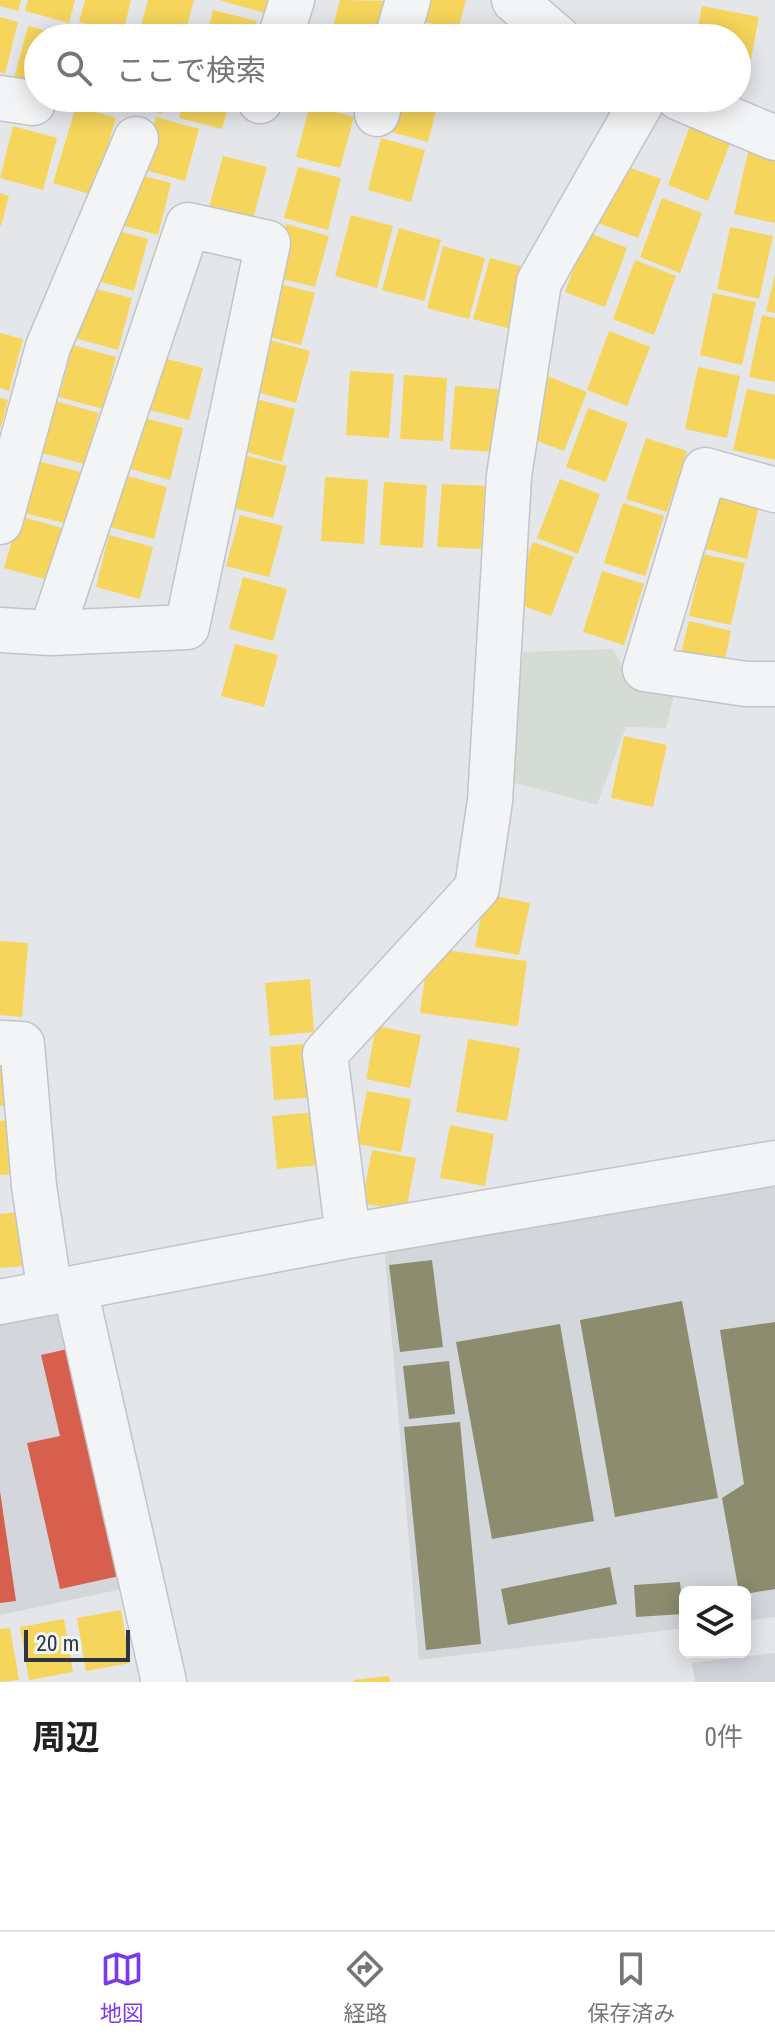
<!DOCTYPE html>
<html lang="ja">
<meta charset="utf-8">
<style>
body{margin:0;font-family:"Roboto Condensed","Noto Sans JP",sans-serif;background:#f2f2f2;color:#222}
.controls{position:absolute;right:24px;bottom:24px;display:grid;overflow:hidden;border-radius:12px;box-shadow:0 4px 20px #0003}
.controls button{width:72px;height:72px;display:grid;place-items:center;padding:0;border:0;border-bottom:2px solid #e0e0e0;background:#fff;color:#222;font:40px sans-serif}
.scale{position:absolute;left:24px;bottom:20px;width:106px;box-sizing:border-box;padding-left:8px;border:4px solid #2c3540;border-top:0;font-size:22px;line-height:28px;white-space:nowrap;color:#2c3540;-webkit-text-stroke:6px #f2f5f7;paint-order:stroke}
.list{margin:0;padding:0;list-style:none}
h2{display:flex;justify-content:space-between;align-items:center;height:104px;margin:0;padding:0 32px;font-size:34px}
h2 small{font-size:26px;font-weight:400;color:#767676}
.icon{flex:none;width:44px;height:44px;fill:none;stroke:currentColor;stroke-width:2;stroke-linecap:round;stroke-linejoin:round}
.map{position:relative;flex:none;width:775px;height:1682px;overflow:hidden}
.search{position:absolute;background:#fff;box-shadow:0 4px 20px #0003;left:24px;right:24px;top:24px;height:88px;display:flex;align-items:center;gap:20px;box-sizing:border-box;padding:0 28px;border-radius:44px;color:#767676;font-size:30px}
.sheet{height:248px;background:#fff}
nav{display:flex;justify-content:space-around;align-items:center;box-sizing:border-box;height:112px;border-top:2px solid #e0e0e0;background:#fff;font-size:22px;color:#767676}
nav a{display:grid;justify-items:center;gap:4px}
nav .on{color:#7c3aed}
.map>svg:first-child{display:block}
.built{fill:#d3d6db}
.green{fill:#d5dcd5}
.homes{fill:#f6d55c}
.shops{fill:#d6604d}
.industry{fill:#8c8c6e}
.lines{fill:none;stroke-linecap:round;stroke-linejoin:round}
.minor-casing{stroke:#c2c4c7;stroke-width:47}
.minor{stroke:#f3f4f5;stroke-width:44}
</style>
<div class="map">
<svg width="775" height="1682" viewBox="0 0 775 1682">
<rect width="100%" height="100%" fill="#e4e6e9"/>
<path class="built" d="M 775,1180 L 775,1617 L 745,1621 L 745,1592 L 685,1592 L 685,1628 L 419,1660 L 384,1246 Z
M 79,1308 L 131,1587 L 0,1615 L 0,1321 Z
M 775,1653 L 775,1682 L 695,1682 L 692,1663 Z"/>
<path class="green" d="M 613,649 L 633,686 L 676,687 L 666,728 L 626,727 L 597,805 L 508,781 L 523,652 Z"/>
<path class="homes" d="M 0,0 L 21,0 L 18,11 L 0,6 Z
M 28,0 L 75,0 L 69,23 L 25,11 Z
M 85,0 L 131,0 L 123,33 L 79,22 Z
M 148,0 L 194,0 L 184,38 L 138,37 Z
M 219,0 L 268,0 L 265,13 Z
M 340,0 L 387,1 L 377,38 L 330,38 Z
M 419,0 L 466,0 L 458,30 L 414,19 Z
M 702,6 L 759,17 L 747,78 L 737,76 L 737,38 L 696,38 Z
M 213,10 L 257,21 L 252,38 L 206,38 Z
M 0,17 L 18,22 L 5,74 L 0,72 Z
M 413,22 L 456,33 L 455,38 L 409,38 Z
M 28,26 L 68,37 L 38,38 L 38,85 L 14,78 Z
M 120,98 L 167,98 L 162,114 L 119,103 Z
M 184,98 L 231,98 L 222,129 L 179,118 Z
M 319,98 L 360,98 L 357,109 Z
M 393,98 L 439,98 L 428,142 L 384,130 Z
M 310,105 L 354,117 L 340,168 L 296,157 Z
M 76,106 L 116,118 L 93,195 L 53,183 Z
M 156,117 L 199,129 L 185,181 L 142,169 Z
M 13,126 L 57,138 L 43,190 L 0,178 Z
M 690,126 L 731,141 L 708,201 L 668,185 Z
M 381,138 L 425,150 L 411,202 L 368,190 Z
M 748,152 L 775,158 L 775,223 L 734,214 Z
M 223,156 L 267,167 L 253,219 L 209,207 Z
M 620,164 L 661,179 L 638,238 L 598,223 Z
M 298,167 L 341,178 L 328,230 L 284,218 Z
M 128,172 L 171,183 L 158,235 L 114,223 Z
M 0,193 L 9,196 L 1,226 L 0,225 Z
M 662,198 L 702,213 L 680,273 L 640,257 Z
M 351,215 L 393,226 L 377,288 L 335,276 Z
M 286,224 L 329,236 L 315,287 L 271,276 Z
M 104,227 L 148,239 L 134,291 L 91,279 Z
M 730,227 L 773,236 L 759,299 L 717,289 Z
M 399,228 L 441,240 L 424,301 L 382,290 Z
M 587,232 L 627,248 L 605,307 L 565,292 Z
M 443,246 L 485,258 L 469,319 L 427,308 Z
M 490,258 L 532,269 L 515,330 L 473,319 Z
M 635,260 L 676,276 L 654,335 L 613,319 Z
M 775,274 L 775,313 L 766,311 Z
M 272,282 L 315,293 L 301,345 L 258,334 Z
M 88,287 L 132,298 L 118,350 L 75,338 Z
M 713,293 L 756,302 L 742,365 L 700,355 Z
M 762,315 L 775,318 L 775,382 L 749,377 Z
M 609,331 L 650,347 L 627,406 L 587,390 Z
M 0,333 L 23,339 L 9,391 L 0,388 Z
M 266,339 L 310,351 L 296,403 L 253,391 Z
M 73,345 L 116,357 L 103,409 L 59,397 Z
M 159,357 L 203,368 L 189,420 L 146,409 Z
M 698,367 L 740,376 L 727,438 L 685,429 Z
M 350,371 L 394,374 L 389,438 L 346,435 Z
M 404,375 L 447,378 L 443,441 L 400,439 Z
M 547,376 L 587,392 L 564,451 L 524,436 Z
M 455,386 L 498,389 L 494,452 L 450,449 Z
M 747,389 L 775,395 L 775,460 L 733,450 Z
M 0,398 L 8,400 L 1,427 L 0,427 Z
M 252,398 L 295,409 L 282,462 L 239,450 Z
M 55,401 L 99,413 L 85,464 L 42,453 Z
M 588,408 L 628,423 L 606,482 L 566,467 Z
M 140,417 L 183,428 L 170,480 L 126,468 Z
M 646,438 L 687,451 L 667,512 L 626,499 Z
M 244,455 L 287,466 L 273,518 L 230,507 Z
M 37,461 L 81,472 L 68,524 L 24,513 Z
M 124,475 L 167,487 L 154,539 L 110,527 Z
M 325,477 L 368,480 L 364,544 L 321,541 Z
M 560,479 L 600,494 L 578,554 L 537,538 Z
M 384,482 L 427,485 L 423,548 L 380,545 Z
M 442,484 L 485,486 L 481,549 L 437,547 Z
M 719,487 L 761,497 L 747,559 L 705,549 Z
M 623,503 L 664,516 L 645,576 L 604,563 Z
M 240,515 L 283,526 L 269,577 L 226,566 Z
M 19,516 L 62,528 L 48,580 L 4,568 Z
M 109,535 L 153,547 L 140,599 L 96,587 Z
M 533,542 L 574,557 L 551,616 L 510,601 Z
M 703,554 L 745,563 L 731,625 L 689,616 Z
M 602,571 L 644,584 L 624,645 L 583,632 Z
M 243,577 L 287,589 L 273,641 L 229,629 Z
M 689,621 L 731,631 L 722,672 L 679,661 Z
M 235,644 L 278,655 L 264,707 L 221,696 Z
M 624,736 L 667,745 L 653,807 L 611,798 Z
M 485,894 L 530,903 L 519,955 L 475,947 Z
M 0,941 L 28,943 L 22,1017 L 0,1015 Z
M 429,948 L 527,961 L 518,1026 L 420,1013 Z
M 310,979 L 314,1032 L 270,1036 L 265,983 Z
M 376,1026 L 421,1035 L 410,1088 L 366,1079 Z
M 468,1039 L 520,1048 L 507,1121 L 456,1112 Z
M 315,1043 L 319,1097 L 274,1100 L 270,1047 Z
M 0,1049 L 7,1106 L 0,1106 Z
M 367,1091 L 411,1099 L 401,1152 L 357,1144 Z
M 317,1112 L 322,1165 L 277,1169 L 272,1116 Z
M 8,1120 L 13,1174 L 0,1175 L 0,1121 Z
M 450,1125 L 494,1134 L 485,1186 L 440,1178 Z
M 372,1150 L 416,1158 L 406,1211 L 362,1203 Z
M 20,1212 L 24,1266 L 0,1268 L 0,1214 Z
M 121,1610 L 130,1663 L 86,1671 L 77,1618 Z
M 64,1619 L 73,1672 L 29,1680 L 20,1627 Z
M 10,1628 L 19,1680 L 0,1682 L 0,1629 Z
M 389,1676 L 390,1682 L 354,1682 L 354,1680 Z"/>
<path class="shops" d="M 72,1348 L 124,1575 L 60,1589 L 27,1443 L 60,1436 L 41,1355 Z
M 0,1491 L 16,1601 L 0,1603 Z"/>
<path class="industry" d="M 432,1260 L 443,1347 L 400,1352 L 389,1265 Z
M 682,1301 L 718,1498 L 615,1517 L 580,1320 Z
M 775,1322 L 775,1589 L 745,1594 L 739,1592 L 722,1498 L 744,1484 L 720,1330 Z
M 560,1324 L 594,1521 L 492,1539 L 456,1342 Z
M 449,1361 L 455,1414 L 409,1419 L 403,1366 Z
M 460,1422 L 481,1644 L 426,1650 L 404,1427 Z
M 610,1567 L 617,1604 L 508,1625 L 501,1589 Z
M 680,1582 L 683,1614 L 636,1617 L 634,1585 Z"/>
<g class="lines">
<defs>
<path id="minor" d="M 514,0 L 558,38
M 280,38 L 292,0
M 397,38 L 408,0
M 0,98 L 33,103
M 679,98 L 775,138
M 260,101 L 261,98
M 377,114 L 381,98
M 775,490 L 705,470 L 645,669 L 746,684 L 775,684
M 0,522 L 48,347 L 136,139
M 0,630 L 51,633 L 187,627 L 268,243 L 188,225 L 51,633
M 0,1043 L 22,1044 L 34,1186 L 50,1293
M 348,1236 L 325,1054 L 477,888 L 490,801 L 509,476 L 539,282 L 644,98
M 75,1289 L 164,1682
M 0,1302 L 348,1236 L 775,1163"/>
</defs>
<use href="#minor" class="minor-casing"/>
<use href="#minor" class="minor"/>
</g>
</svg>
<div class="controls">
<button><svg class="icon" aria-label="layers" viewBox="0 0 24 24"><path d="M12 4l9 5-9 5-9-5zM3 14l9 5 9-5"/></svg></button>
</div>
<div class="scale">20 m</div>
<div class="search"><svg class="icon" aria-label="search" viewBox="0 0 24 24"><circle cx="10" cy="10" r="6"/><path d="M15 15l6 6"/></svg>ここで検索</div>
</div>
<section class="sheet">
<h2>周辺<small>0件</small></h2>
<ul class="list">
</ul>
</section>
<nav>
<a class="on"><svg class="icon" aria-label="map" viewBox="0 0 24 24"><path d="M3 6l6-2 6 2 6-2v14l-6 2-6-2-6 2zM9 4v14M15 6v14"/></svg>地図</a>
<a><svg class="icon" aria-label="directions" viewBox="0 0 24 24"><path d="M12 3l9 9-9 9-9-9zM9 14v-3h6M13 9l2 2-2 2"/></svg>経路</a>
<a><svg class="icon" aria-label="saved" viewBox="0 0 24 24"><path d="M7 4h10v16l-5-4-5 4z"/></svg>保存済み</a>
</nav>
